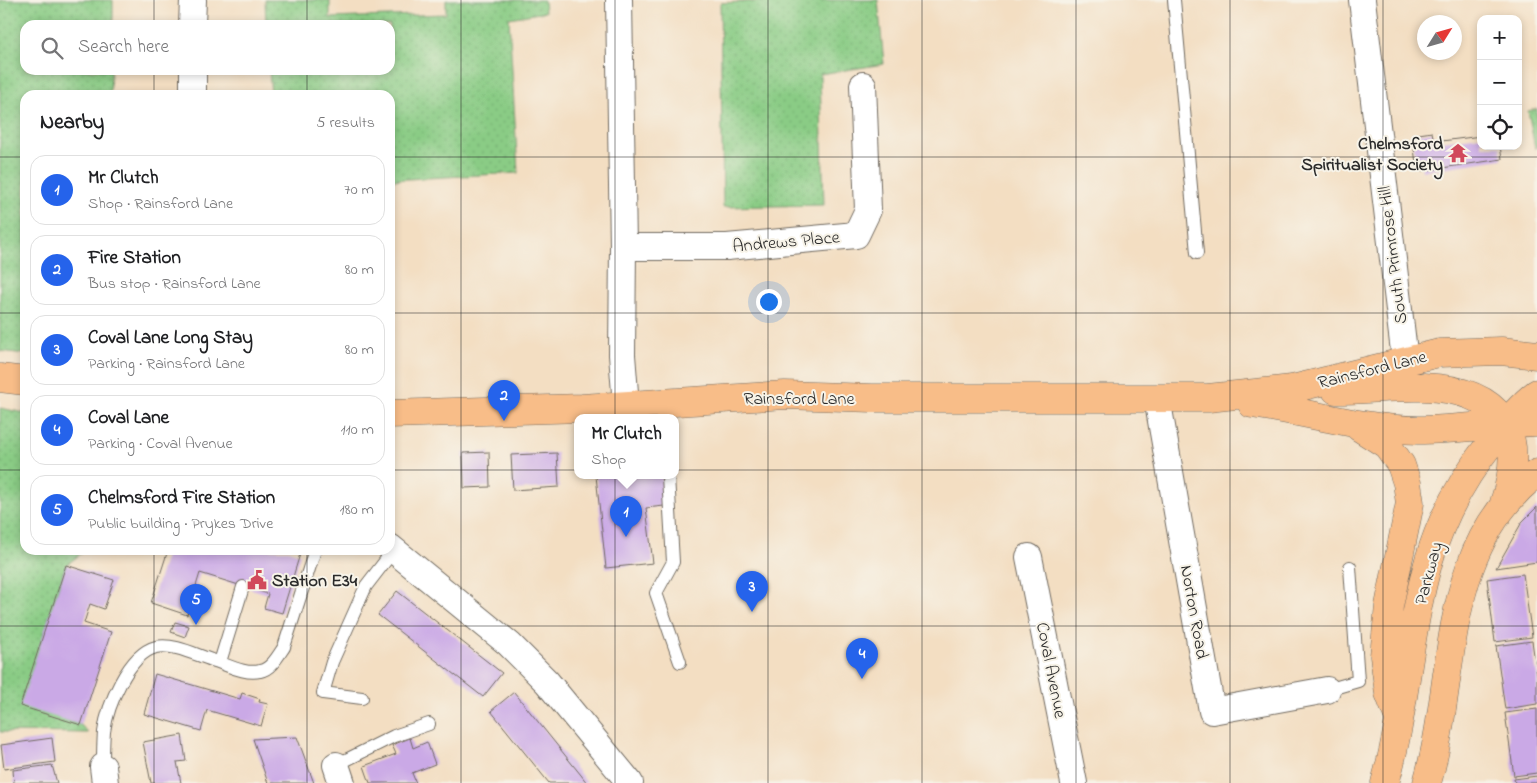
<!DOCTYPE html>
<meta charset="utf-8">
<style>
body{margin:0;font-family:"Indie Flower",sans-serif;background:#f2f2f2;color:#202124}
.controls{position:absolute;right:15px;top:15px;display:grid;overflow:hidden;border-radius:10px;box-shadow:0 2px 8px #0003}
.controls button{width:45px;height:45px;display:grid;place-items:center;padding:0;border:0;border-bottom:1px solid #e0e0e0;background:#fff;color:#202124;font:25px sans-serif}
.compass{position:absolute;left:1417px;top:15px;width:45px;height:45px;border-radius:50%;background:#fff;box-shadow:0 2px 8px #0003;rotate:53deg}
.you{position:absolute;left:768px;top:301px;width:18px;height:18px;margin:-12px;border:4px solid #fff;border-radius:50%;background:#1a73e8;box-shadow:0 0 0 8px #1a73e833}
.badge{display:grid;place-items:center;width:32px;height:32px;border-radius:50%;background:#2563eb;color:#fff;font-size:16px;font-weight:700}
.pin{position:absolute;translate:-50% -41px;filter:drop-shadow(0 1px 2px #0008)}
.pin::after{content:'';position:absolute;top:26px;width:18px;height:15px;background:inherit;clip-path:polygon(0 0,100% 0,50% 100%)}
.popup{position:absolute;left:574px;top:414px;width:105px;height:65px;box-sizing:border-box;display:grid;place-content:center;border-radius:10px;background:#fff;filter:drop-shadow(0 1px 4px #0005);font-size:16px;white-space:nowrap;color:#757577}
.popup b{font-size:19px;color:#202124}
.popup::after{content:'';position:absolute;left:50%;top:100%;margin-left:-10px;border:10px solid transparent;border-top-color:#fff}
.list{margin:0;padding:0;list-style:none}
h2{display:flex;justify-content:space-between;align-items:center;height:65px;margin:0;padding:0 20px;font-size:21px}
h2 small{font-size:16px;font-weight:400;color:#757577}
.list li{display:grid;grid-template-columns:32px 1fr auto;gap:15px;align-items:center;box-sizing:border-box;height:70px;margin:0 10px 10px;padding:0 10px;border:1px solid #e0e0e0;border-radius:15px}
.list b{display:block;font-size:19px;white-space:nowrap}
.list p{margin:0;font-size:16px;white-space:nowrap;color:#757577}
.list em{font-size:16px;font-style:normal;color:#757577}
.icon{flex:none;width:28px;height:28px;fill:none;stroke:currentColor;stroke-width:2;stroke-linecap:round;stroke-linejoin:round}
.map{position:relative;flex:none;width:1537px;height:783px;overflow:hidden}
.search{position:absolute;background:#fff;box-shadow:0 2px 8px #0003;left:20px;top:20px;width:375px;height:55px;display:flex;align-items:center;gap:12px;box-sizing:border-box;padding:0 18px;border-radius:15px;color:#757577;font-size:19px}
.panel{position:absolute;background:#fff;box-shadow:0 2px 8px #0003;left:20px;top:90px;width:375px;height:465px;border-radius:15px}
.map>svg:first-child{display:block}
.grass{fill:url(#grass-dots);stroke:#5a7c58}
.building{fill:#caa9e6}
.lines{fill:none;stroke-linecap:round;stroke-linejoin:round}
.lane-casing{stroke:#716a60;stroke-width:14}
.street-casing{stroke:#716a60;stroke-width:28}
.primary-casing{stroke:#716a60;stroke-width:29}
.lane{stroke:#fff;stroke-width:12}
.street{stroke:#fff;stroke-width:26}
.primary{stroke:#f8bd88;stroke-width:28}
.grid{fill:none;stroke:#2b2b2b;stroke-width:1;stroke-opacity:0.55}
.labels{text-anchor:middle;stroke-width:4;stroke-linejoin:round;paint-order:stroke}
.poi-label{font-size:18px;font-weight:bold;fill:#2b2b2b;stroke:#f7f3e8;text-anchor:end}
.street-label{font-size:18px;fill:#2b2b2b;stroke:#f7f3e8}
</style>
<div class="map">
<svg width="1537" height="783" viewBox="0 0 1537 783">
<defs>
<pattern id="grass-dots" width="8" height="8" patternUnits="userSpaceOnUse" patternTransform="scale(1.25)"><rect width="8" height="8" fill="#8acc85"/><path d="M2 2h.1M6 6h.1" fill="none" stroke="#77af73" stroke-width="1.8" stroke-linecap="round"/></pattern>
</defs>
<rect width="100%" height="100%" fill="#f7f3e8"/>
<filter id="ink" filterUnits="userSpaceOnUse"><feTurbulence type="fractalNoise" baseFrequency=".02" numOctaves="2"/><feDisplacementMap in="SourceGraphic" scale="10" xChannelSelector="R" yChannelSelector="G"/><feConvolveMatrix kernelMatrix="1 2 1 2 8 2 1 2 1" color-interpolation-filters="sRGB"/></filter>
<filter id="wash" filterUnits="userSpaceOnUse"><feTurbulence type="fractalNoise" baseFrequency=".0096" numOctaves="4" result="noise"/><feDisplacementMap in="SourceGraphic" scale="20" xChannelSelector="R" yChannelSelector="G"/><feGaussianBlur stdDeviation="1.12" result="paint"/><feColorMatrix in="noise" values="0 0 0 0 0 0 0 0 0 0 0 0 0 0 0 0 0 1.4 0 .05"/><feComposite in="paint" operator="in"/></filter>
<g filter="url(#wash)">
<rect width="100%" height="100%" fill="#f3dec2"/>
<path class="grass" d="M 0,0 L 113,0 L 113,25 L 25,25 L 25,70 L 111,70 L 110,95 L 25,95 L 25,354 L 0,351 Z
M 265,0 L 330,0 L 330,18 L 446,14 L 446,0 L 544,0 L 545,12 L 509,18 L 518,173 L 390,180 L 390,95 L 271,95 L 269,70 L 390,70 L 390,25 L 266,25 Z
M 786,0 L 878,0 L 884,64 L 820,74 L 824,205 L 723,207 L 720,3 Z
M 1537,109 L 1537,148 L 1535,148 L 1528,111 Z
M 0,408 L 25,413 L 25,550 L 86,550 L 66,565 L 21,705 L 81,725 L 88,733 L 0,732 Z"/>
<g id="blocks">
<path class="building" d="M 1432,132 L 1434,142 L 1481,136 L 1481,146 L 1500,146 L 1502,159 L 1422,171 L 1421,162 L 1416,163 L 1412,135 Z
M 489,452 L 490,487 L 464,488 L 463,453 Z
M 557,453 L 559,487 L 513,490 L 511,455 Z
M 596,476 L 662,476 L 664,506 L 646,508 L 653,563 L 606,568 Z
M 1537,507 L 1537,562 L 1496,568 L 1522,522 Z
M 168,550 L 288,550 L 300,554 L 282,613 L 264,608 L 268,594 L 200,573 L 187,615 L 151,603 Z
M 66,565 L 114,580 L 104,609 L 90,604 L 84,623 L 111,632 L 81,725 L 20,706 Z
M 1523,574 L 1532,637 L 1495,642 L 1487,579 Z
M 397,591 L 502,673 L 483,697 L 378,615 Z
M 175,622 L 189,626 L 185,637 L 171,632 Z
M 1532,641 L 1537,676 L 1537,704 L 1505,709 L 1496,646 Z
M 155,674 L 240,699 L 242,693 L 260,699 L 259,702 L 268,704 L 261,726 L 207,710 L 201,731 L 144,714 Z
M 514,692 L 581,775 L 587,783 L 549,783 L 491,711 Z
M 1537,709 L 1537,773 L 1514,776 L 1505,713 Z
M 182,735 L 186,761 L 177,762 L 181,783 L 151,783 L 143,742 Z
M 297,737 L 314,783 L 268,783 L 253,739 Z
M 52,738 L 55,762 L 4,769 L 1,745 Z
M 410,738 L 413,748 L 427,742 L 435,764 L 412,773 L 416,783 L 370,783 L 364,766 L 396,754 L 392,745 Z
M 52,765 L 57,783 L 14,783 L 13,770 Z
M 1537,776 L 1537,783 L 1515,783 L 1514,779 Z"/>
</g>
</g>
<g filter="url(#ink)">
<use href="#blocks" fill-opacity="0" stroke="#716a60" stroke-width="1"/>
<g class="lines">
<defs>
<path id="lane" d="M 1174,0 L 1197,253
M 668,476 L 673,562 L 656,593 L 680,662
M 220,662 L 243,587
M 1327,690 L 1358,681 L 1350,567
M 362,698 L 323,693 L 332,662 L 366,586 L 393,551
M 336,765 L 394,736 L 429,724
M 103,767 C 103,756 103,744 104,732 C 107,707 128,654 156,647 C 173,643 196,655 212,660 C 226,664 245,675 260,671 C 271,669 278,656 284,647 L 315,550"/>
<path id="street" d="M 619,0 L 623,247 L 622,355 L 626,405
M 1362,0 L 1405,360
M 192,25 L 193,0
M 193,70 L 193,95
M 623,247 L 727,247 L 856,235 L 868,210 L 863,85
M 1157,398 L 1212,711 L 1327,690
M 390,547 L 509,644 L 547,682 L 630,783
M 1029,557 L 1074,783
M 336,765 L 342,783
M 103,767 L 105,783"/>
<path id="primary" d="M 0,378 L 25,381
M 1336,390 C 1365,390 1394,386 1424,387 C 1501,390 1528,431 1504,503
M 1252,404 C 1308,412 1362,429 1418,430 C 1458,430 1497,423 1537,422
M 390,414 L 582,408 L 785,395 L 872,398 L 1208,398 L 1292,389 L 1439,353 L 1501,351 L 1537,355
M 1359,427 L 1387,445 L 1401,465 L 1407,483 L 1410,503 L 1389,606 L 1384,656 L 1389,693 L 1398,716
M 1385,783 C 1406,710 1408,633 1429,560 C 1442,516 1464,476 1493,440 C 1506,423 1520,406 1537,393
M 1427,783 C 1458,675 1438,550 1537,473"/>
</defs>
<use href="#lane" class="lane-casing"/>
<use href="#street" class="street-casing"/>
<use href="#primary" class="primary-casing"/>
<use href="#lane" class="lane"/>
<use href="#street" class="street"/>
<use href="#primary" class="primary"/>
</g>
</g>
<path class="grid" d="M 154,0 L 154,25M 307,0 L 307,25M 461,0 L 461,783M 615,0 L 615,783M 768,0 L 768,783M 922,0 L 922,783M 1076,0 L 1076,783M 1230,0 L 1230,783M 1383,0 L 1383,783M 154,70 L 154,95M 307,70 L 307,95M 0,157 L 25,157M 390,157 L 1537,157M 0,313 L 25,313M 390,313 L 1537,313M 0,470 L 25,470M 390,470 L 1537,470M 154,550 L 154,783M 307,550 L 307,783M 0,626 L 1537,626"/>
<defs>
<symbol id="temple-bare" viewBox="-9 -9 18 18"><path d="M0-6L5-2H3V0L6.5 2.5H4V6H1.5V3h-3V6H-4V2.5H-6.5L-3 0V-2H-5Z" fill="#d1495b" stroke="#f7f3e8" stroke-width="2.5" paint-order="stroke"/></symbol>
<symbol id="civic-bare" viewBox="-9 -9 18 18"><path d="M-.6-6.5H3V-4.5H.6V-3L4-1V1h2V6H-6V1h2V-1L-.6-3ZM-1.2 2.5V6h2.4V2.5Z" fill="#d1495b" stroke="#f7f3e8" stroke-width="2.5" paint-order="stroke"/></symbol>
</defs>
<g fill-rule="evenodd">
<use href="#temple-bare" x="1444" y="139" width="28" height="28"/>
<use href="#civic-bare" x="243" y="566" width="28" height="28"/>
</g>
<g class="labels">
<g class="poi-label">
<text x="1443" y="149">Chelmsford<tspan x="1443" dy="21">Spiritualist Society</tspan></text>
<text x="272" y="586" text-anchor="start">Station E34</text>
</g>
<g class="street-label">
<text transform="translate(786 241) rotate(-5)" y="6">Andrews Place</text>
<text transform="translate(1392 255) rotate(-97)" y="6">South Primrose Hill</text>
<text transform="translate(1372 369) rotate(-14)" y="6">Rainsford Lane</text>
<text x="799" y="404">Rainsford Lane</text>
<text transform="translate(1428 573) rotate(-75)" y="6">Parkway</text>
<text transform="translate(1195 612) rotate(80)" y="6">Norton Road</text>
<text transform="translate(1052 670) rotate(79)" y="6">Coval Avenue</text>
</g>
</g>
</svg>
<div class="controls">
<button>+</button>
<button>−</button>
<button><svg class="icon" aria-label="locate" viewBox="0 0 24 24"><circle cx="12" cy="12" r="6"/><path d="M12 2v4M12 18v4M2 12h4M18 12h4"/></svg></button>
</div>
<svg class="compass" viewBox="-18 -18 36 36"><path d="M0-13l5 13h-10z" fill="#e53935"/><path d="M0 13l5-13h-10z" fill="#757577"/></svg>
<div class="you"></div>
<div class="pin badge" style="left:626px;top:537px">1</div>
<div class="popup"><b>Mr Clutch</b>Shop</div>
<div class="pin badge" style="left:504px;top:421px">2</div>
<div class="pin badge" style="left:752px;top:612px">3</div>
<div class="pin badge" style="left:862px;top:679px">4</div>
<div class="pin badge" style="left:196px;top:625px">5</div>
<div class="search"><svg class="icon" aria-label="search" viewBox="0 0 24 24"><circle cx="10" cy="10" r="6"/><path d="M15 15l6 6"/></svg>Search here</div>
<section class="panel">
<h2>Nearby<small>5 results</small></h2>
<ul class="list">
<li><span class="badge">1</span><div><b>Mr Clutch</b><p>Shop · Rainsford Lane</p></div><em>70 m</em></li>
<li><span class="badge">2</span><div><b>Fire Station</b><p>Bus stop · Rainsford Lane</p></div><em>80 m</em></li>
<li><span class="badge">3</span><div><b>Coval Lane Long Stay</b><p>Parking · Rainsford Lane</p></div><em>80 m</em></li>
<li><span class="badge">4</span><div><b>Coval Lane</b><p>Parking · Coval Avenue</p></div><em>110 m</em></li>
<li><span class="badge">5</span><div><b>Chelmsford Fire Station</b><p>Public building · Prykes Drive</p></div><em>180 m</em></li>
</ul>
</section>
</div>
